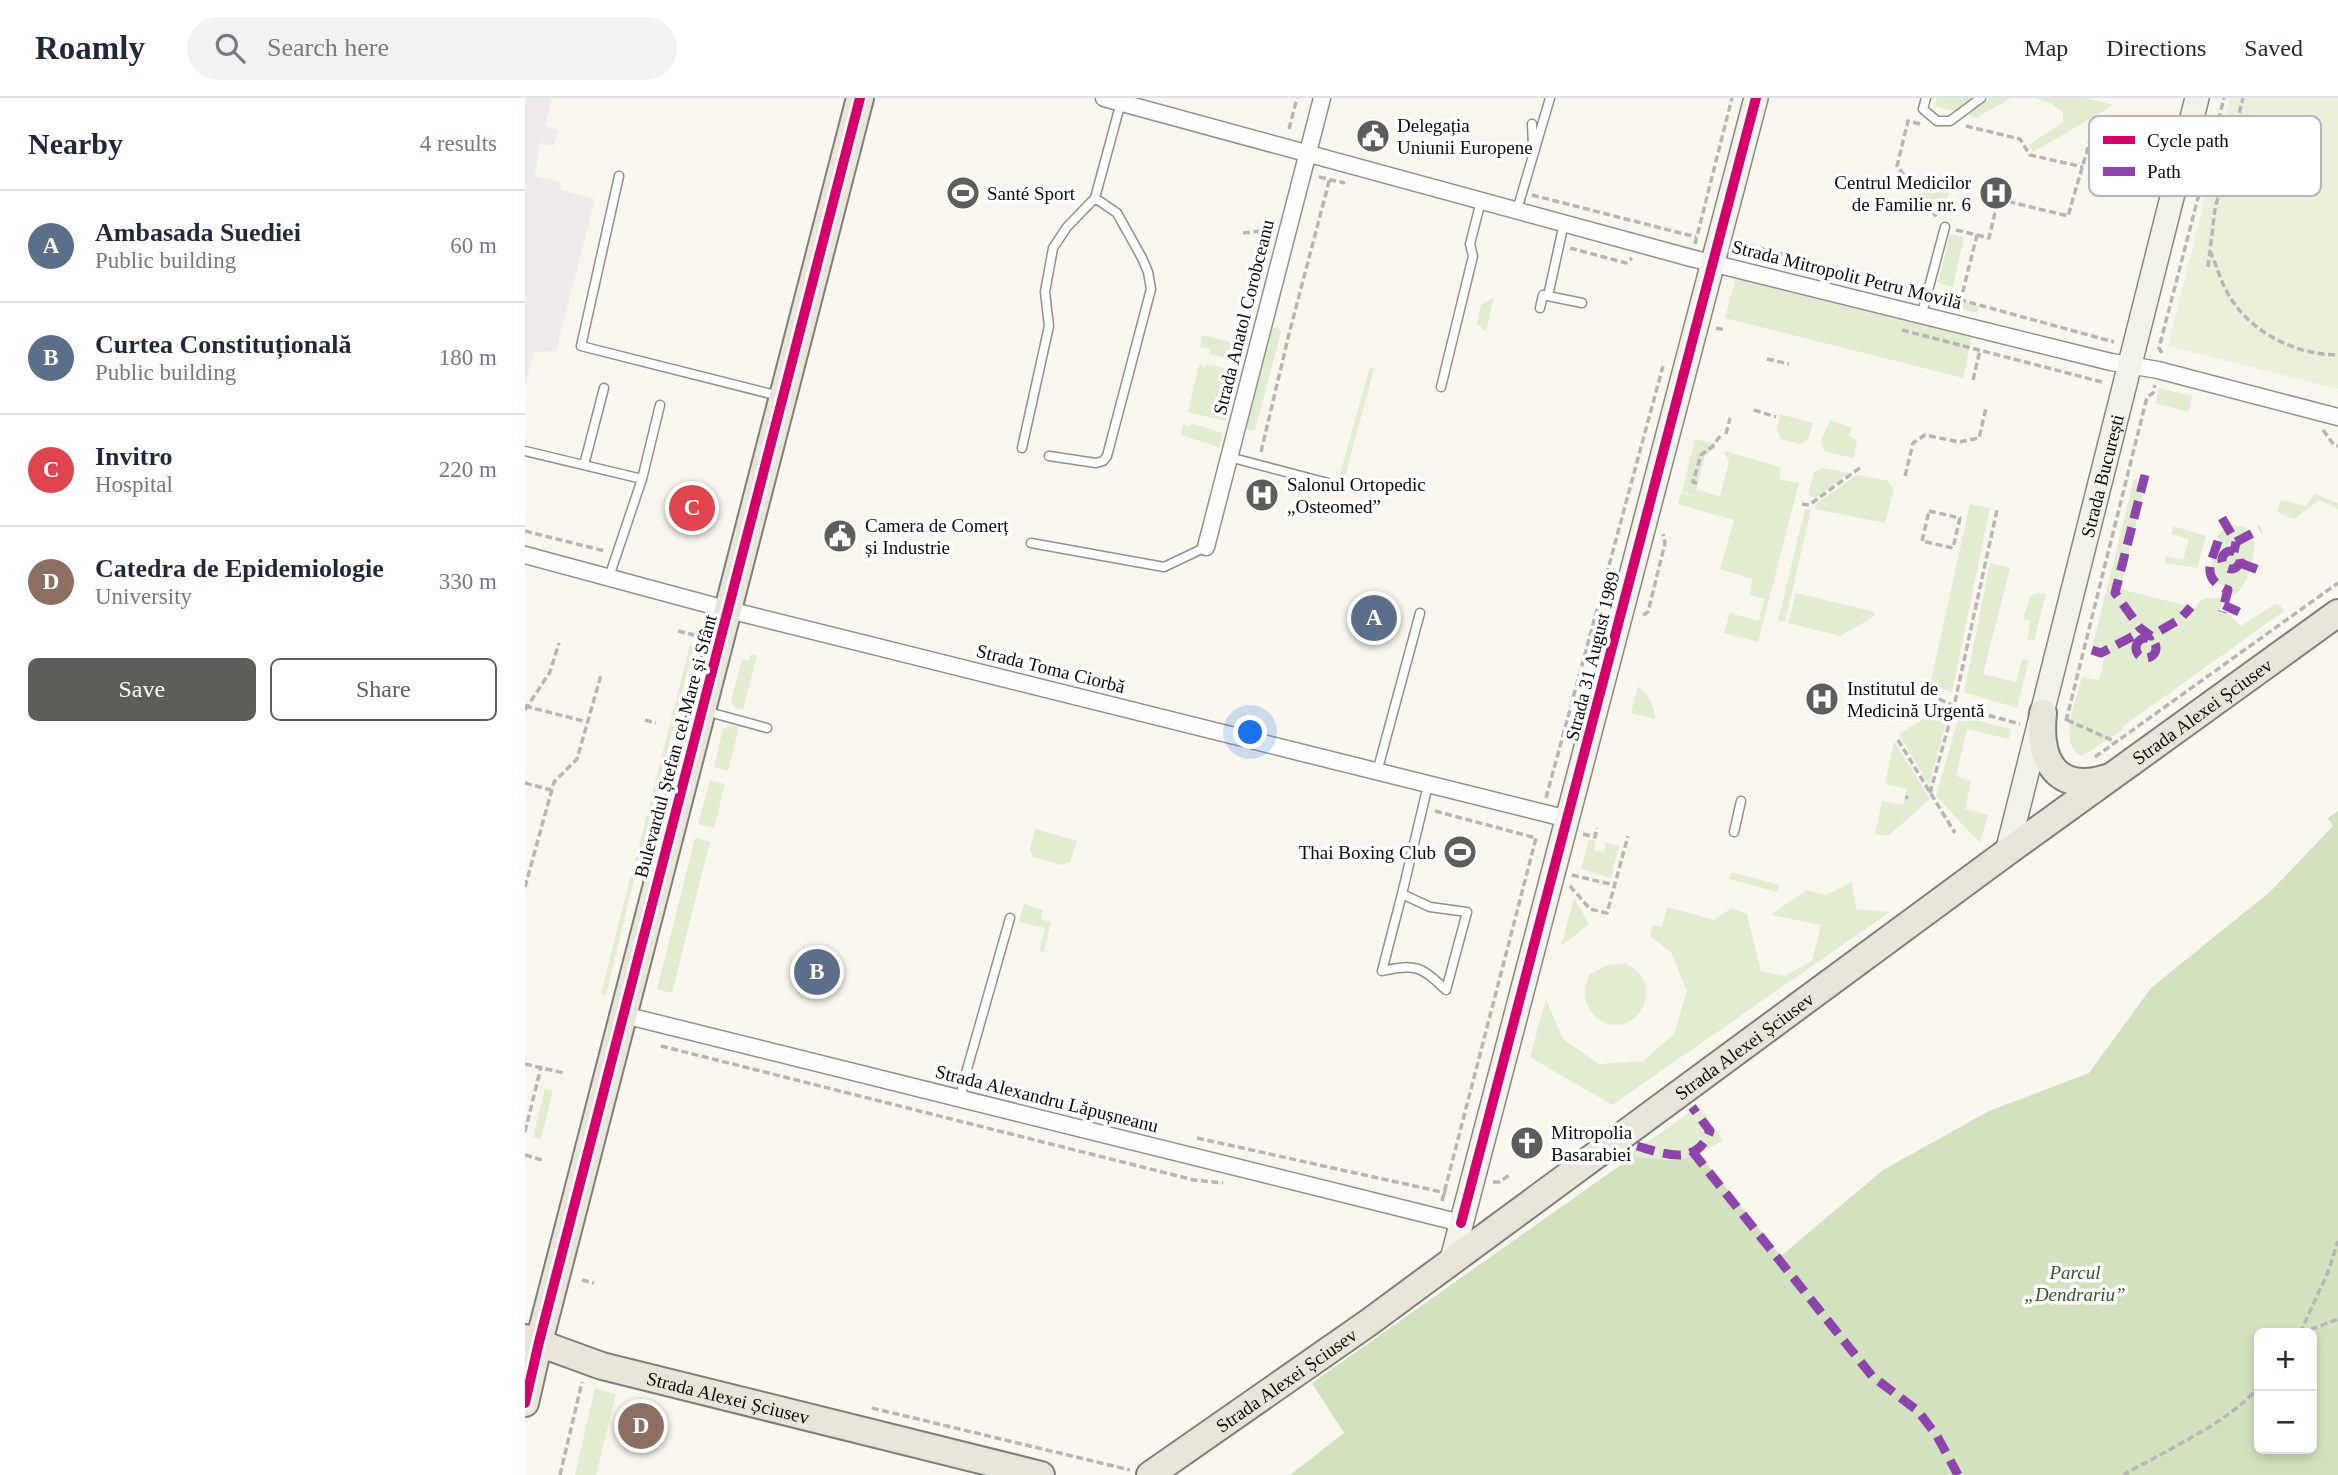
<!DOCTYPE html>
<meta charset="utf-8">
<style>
body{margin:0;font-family:"Times New Roman",serif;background:#f2f2f3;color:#1f2937}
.controls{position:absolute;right:21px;bottom:21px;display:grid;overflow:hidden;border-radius:10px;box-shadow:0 4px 10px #0003}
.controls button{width:63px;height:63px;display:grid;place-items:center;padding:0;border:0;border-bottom:2px solid #e0e1e3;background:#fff;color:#1f2937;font:35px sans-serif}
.you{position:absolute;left:726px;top:635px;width:24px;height:24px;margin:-18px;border:5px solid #fff;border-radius:50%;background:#1a73e8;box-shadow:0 0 0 10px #1a73e833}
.badge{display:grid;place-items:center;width:46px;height:46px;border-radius:50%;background:#5e5d5a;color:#fff;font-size:23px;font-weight:700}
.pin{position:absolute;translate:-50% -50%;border:4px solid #fff;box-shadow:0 2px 7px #0006}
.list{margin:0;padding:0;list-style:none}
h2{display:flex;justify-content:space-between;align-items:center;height:91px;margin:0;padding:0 28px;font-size:30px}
h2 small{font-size:23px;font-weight:400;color:#747a83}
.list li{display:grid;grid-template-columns:46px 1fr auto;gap:21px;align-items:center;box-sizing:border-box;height:112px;padding:0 28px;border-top:2px solid #e0e1e3}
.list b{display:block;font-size:26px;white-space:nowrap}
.list p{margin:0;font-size:23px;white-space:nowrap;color:#747a83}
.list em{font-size:23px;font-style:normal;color:#747a83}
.actions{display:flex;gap:14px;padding:21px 28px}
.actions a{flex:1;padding:16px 0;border:2px solid #5e5d5a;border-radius:10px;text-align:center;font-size:24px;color:#5e5d5a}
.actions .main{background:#5e5d5a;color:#fff}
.icon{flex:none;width:38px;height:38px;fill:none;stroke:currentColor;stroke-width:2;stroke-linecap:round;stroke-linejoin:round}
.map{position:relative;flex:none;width:1813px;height:1377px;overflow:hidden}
header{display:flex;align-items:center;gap:42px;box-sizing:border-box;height:98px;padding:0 35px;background:#fff;border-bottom:2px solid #e0e1e3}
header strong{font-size:33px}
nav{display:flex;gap:38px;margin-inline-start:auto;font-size:24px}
.search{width:490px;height:63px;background:#f2f2f3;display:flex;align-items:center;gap:18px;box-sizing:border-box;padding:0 24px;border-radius:38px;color:#747a83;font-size:26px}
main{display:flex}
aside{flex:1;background:#fff}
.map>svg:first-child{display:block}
.industrial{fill:#f0e9eb}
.green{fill:#e1ecd0}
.forest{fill:#d2e2bf;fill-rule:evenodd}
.pitch{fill:#ebf0da}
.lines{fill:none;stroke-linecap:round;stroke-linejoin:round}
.lane-casing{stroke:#92908d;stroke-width:11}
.street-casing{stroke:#92908d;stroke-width:19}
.secondary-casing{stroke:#888783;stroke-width:26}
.primary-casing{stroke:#7f7e7a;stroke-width:30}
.path{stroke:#b7b6b5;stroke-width:3.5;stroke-dasharray:7 3.5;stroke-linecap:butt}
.lane{stroke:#fefefc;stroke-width:8}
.street{stroke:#fefefc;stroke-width:16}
.secondary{stroke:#f3f2e8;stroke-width:23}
.primary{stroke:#e9e5d9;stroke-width:26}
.quiet{stroke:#8e44ad;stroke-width:9;stroke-dasharray:18 9;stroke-linecap:butt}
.cycleway-casing{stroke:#fff;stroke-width:15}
.cycleway{stroke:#d6006c;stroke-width:10}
.labels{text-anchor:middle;stroke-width:7;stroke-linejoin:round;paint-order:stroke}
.poi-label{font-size:19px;fill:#0a0a0a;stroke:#fff;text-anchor:start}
.street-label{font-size:19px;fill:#0a0a0a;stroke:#fff}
.park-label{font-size:19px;font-style:italic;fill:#2e5a23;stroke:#fff}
.key{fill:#fff;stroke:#b6b6b6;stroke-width:2}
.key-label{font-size:19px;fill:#0a0a0a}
</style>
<header>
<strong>Roamly</strong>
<div class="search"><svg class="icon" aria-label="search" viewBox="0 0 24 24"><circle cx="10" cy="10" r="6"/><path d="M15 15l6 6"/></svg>Search here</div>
<nav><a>Map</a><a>Directions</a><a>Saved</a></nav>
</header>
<main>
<aside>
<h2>Nearby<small>4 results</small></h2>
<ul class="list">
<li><span class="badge" style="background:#5c6f8a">A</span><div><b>Ambasada Suediei</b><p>Public building</p></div><em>60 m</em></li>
<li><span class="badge" style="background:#5c6f8a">B</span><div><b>Curtea Constituțională</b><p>Public building</p></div><em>180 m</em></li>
<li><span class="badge" style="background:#e0444e">C</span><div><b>Invitro</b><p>Hospital</p></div><em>220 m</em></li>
<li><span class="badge" style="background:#8d6e63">D</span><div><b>Catedra de Epidemiologie</b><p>University</p></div><em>330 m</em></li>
</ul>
<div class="actions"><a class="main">Save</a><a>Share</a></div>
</aside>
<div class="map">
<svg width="1813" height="1377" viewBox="0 0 1813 1377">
<rect width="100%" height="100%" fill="#f9f6ee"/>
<path class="industrial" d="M 0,0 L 27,0 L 20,28 L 33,32 L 29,48 L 15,45 L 10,78 L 35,84 L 36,92 L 70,101 L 31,253 L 9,254 L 0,289 Z"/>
<path class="green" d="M 1412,0 L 1451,0 L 1433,14 L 1409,8 Z
M 1465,0 L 1486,0 L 1451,20 L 1443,17 Z
M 1510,0 L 1560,0 L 1589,7 L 1508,54 L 1504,47 L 1538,24 L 1538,14 L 1527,6 Z
M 1386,81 L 1425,92 L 1421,106 L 1402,101 Z
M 1425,136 L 1439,139 L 1428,189 L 1413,185 Z
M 1212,175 L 1447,238 L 1438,280 L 1200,220 Z
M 1396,193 L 1454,208 L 1452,215 L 1395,200 Z
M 969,199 L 961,233 L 952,226 L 956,207 Z
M 752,229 L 756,234 L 730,332 L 724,333 L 721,328 L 747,231 Z
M 678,237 L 702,243 L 719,255 L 717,264 L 684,256 L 685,251 L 675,249 Z
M 682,266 L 713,274 L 701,323 L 663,314 L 674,267 L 681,269 Z
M 845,268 L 849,271 L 819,382 L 817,383 L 814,380 Z
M 1634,290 L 1667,298 L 1663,314 L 1630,305 Z
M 1255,316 L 1288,325 L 1283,342 L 1275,346 L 1256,341 L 1252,332 Z
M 1305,322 L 1327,330 L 1324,337 L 1332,343 L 1328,360 L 1299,353 L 1296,343 Z
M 666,325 L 698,335 L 694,349 L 656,337 L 658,327 L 665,329 Z
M 1170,341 L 1190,346 L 1190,350 L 1180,358 L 1171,392 L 1195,398 L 1204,364 L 1199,353 L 1256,369 L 1254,381 L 1274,385 L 1233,544 L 1199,535 L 1205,515 L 1234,523 L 1239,501 L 1225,497 L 1227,481 L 1195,471 L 1209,422 L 1153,406 L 1156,395 L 1182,402 L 1157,394 Z
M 1298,370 L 1324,375 L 1290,400 L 1283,397 L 1289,374 Z
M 1332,377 L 1363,383 L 1369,391 L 1360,425 L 1290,411 L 1291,406 Z
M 1609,381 L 1621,384 L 1595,491 L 1671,510 C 1676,498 1684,499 1695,501 L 1697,492 L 1701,493 L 1695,516 L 1700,513 L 1716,528 L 1750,506 L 1755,507 L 1759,513 L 1597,629 L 1599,631 L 1557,658 C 1531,646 1552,600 1557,579 L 1574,582 L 1580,558 L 1566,554 Z
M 1789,396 L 1813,405 L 1813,411 L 1794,402 L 1769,421 L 1752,414 L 1756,402 L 1781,408 Z
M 1445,406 L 1465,410 L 1427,594 L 1405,587 Z
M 1280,411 L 1286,412 L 1260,524 L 1253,523 Z
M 1705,427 L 1720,429 L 1730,445 C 1727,465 1723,492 1704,500 L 1706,491 C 1696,487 1687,485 1685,473 L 1694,441 L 1692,439 L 1698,431 Z
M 1648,428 L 1681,438 L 1672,470 L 1640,465 L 1641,458 L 1658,462 L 1664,441 L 1646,436 Z
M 1465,465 L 1485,470 L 1458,576 L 1491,584 L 1497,561 L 1504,562 L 1492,610 L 1439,594 Z
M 1271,495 L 1350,514 L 1348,519 L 1315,538 L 1263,525 Z
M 1512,495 L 1521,496 L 1509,543 L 1502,542 L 1506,523 L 1498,521 L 1505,499 Z
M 165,547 L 169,548 L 114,763 L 110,763 Z
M 226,556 L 232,558 L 218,612 L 210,610 L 206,603 L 217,561 L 224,563 Z
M 1113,588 C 1124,598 1129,606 1130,621 L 1106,615 Z
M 1400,610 L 1424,614 L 1404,687 L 1374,636 L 1398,621 Z
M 1434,618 L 1486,631 L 1484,641 L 1442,631 L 1431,678 L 1446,683 L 1440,711 L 1463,717 L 1455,745 L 1411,698 Z
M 205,627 L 214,629 L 203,673 L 189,669 L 198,631 Z
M 1369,643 L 1405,701 L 1363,738 L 1350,736 L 1357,703 L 1378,707 L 1382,691 L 1360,686 Z
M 185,682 L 200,686 L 189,730 L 173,726 Z
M 510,731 L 552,743 L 545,764 L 536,767 L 508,759 L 505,751 Z
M 170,740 L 185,744 L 147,895 L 132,891 Z
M 1064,741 L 1071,743 L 1069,752 L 1079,754 L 1081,747 L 1077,744 L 1094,748 L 1086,780 L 1056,771 Z
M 1206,774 L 1254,787 L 1252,794 L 1204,781 Z
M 106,776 L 110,777 L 81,897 L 76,896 Z
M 1327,784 L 1331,811 L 1365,814 L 1087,1007 L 1005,959 L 1021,901 L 1038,941 L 1074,966 L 1118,963 L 1149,936 L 1162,893 L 1146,854 L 1125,838 L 1128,827 L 1137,829 L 1142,809 L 1189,822 L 1206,810 L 1222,816 L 1236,873 L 1260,878 L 1287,863 L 1296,827 L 1246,817 L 1281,792 L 1301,797 Z
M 1049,800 L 1064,826 L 1036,848 Z
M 499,806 L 518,812 L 516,821 L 526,824 L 519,854 L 514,853 L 520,830 L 494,824 Z
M 1100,865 C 1104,868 1110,871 1114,875 C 1128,890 1120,918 1101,925 C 1081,932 1064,918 1060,899 C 1059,892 1062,884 1064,877 L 1080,868 Z
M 20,990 L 28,993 L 16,1041 L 8,1039 Z
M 1174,1008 L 1198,1042 L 1174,1056 L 1153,1062 L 1107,1059 L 1105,1056 Z
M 70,1290 L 91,1296 L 71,1377 L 50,1377 Z"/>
<path class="forest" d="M 1813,713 L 1813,1377 L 765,1377 L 819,1335 L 787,1285 L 1107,1059 L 1153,1062 L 1174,1056 L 1256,1158 L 1358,1072 L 1464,1013 L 1564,975 L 1626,890 L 1746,793 L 1808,728 L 1803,720 ZM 1734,1235 L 1787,1235 L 1787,1351 L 1734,1351 Z"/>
<path class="pitch" d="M 1705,0 L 1813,0 L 1813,291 L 1643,248 Z"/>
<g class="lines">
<defs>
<path id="lane" d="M 1401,0 L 1398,11 L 1412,23 L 1425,23 L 1456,0
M 1007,26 L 1008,48
M 94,78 L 56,248 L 254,298
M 992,112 L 1025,0
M 1039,125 L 1023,198 L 1057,205
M 1015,210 L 1018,197 L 1023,198
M 1397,215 L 1420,129
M 916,289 L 948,158 L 945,146 L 956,103
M 497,350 L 524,228 L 520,194 L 528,150 L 542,129 L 570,100 L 596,4
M 0,353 L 117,381
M 524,358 L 571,365 L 578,363 L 582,358 L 626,191 L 623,174 L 617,160 L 592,115 L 570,100
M 704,359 L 803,385
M 59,367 L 79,290
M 506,445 L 639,469 L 681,449
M 84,479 L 117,381 L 135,307
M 180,613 L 242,630
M 852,674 L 895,515
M 1209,734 L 1216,703
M 877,796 L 857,873 C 892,865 896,869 921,892 L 942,814 L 905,809 L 877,796 L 903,687
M 438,1001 L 437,989 L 485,820"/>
<path id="street" d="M 579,0 L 1166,160 L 1586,264 L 1633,272 L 1813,319
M 681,449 L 797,0
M 0,457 L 204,512 L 1043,721
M 99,917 L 936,1125"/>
<g id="secondary">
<path id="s1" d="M 1482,754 L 1672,0"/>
<path d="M 927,1161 L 1231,0"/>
</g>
<g id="primary">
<path d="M 1518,615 C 1513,663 1531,697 1585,679"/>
<path id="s2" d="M 0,1240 L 77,1268 L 516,1377"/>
<path d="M 0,1305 L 14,1244 L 335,0"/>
<path id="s3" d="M 625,1377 L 843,1225 L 1482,754 L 1813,515"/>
</g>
</defs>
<use href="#lane" class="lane-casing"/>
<use href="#street" class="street-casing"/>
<use href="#secondary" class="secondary-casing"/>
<use href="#primary" class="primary-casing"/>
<path class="path" d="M 1395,26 L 1383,23 L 1372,68 L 1413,121
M 1441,28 L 1495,41 L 1505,57 L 1558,69
M 764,31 L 772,0
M 794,79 L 820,85
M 1007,97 L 1171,139
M 1431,132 L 1452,137 L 1436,201
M 718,135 L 744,132 L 745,130
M 1452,137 L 1464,140 L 1473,101 L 1543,118 L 1571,22
M 1170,146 L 1207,0
M 1214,148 L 1226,148 L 1390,190
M 1045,150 L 1101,165 L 1107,160
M 1685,153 C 1691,166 1695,181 1702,194 C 1723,233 1769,257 1813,257
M 1683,169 L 1690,111 L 1718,0
M 1414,196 L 1589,244
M 1191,230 L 1201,232
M 1377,232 L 1577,284 L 1579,286
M 1637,255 L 1634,250 L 1699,0
M 1242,261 L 1264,266
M 1448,282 L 1455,252
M 1229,312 L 1251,319
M 1798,332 L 1809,347 L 1813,348
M 1201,336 L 1205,320
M 736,354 L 764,236 L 805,80
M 1380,378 L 1388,345 L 1400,337 L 1434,344 L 1454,340 L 1461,310
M 1172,385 L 1168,384 L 1176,357 L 1188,348 L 1197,335
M 1277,406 L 1284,407 L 1336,369
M 1404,413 L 1435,420 L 1428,450 L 1397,443 Z
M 0,433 L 80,453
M 1118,517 L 1123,514 L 1140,445 L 1138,436
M 153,533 L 169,537
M 1414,601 L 1429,608 L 1495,626
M 0,608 L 62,624
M 0,612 L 25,574 L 34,545
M 120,622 L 131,625
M 1542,622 L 1591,644
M 1541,623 L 1622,299 L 1628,295 L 1630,287
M 1373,642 L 1430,735
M 1570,659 L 1813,485
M 0,685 L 26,692
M 1405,695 L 1429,608 L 1472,412
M 1380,699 L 1383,700
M 1021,700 L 1138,268
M 910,713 L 1011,740
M 1058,736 L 1070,739 L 1072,730
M 1047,777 L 1089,787
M 1045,788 L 1065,811 L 1082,815 L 1103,738
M 0,789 L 29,684 L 52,661 L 76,577
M 136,948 L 669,1082 L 698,1085
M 0,966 L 39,975
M 0,1034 L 16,969
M 672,1040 L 921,1095
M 0,1057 L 17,1062
M 968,1084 L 974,1084 L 985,1077
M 917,1103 L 1011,740
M 57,1182 L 69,1185
M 1775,1235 L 1803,1174 L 1813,1143
M 1776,1235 L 1813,1221
M 347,1310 L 605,1372
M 35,1377 L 57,1284
M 1598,1377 C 1636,1355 1709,1322 1734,1288"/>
<use href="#lane" class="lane"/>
<use href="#street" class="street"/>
<use href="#secondary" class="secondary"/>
<use href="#primary" class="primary"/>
<path class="quiet" d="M 1620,377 L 1590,495 L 1615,530 L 1626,538 L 1655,521 L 1666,509
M 1697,420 L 1711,444 L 1709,454
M 1693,443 C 1686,466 1675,480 1703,492 L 1697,514
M 1711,444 L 1735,431
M1697 462a9 9 0 1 1 18 0a9 9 0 1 1-18 0Z
M 1715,465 L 1739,474
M 1699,507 L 1714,514
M1611 550a10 10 0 1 1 20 0a10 10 0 1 1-20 0Z
M 1567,552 L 1576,555 L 1618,533
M 1112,1048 C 1140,1056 1171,1069 1185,1033 L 1167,1009
M 1167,1053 L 1347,1278 L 1393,1313 L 1412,1338 L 1433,1377"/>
<defs>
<path id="cycleway" d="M 936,1125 L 1231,0
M 0,1305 L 14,1244 L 335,0"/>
</defs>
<use href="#cycleway" class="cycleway-casing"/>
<use href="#cycleway" class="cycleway"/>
</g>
<defs>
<symbol id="civic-disc" viewBox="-11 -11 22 22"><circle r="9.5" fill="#5e5d5a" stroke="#fff"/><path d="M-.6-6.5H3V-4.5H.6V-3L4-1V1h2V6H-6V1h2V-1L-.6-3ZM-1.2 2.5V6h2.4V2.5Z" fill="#fff"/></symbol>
<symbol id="stadium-disc" viewBox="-11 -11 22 22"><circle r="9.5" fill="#5e5d5a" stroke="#fff"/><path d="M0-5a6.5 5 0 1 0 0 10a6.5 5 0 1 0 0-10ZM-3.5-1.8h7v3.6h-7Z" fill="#fff"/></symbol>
<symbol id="hospital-disc" viewBox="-11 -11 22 22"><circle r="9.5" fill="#5e5d5a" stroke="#fff"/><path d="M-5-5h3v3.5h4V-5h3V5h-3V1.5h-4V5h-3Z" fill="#fff"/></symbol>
<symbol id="church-disc" viewBox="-11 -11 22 22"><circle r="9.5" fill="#5e5d5a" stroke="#fff"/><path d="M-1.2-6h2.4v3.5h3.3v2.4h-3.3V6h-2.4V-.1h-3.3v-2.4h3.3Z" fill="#fff"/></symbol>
</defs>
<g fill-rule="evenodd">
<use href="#civic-disc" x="829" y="19" width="38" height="38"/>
<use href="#stadium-disc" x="419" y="76" width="38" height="38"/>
<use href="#hospital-disc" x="1452" y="76" width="38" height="38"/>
<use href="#hospital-disc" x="718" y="378" width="38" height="38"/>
<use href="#civic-disc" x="296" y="419" width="38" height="38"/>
<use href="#hospital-disc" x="1278" y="582" width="38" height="38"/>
<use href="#stadium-disc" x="916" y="735" width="38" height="38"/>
<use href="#church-disc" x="983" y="1026" width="38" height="38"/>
</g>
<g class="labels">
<g class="poi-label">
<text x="872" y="34">Delegația<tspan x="872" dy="22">Uniunii Europene</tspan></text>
<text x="1446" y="91" text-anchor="end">Centrul Medicilor<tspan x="1446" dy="22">de Familie nr. 6</tspan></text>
<text x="462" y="102">Santé Sport</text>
<text x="762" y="393">Salonul Ortopedic<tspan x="762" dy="22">„Osteomed”</tspan></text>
<text x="340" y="434">Camera de Comerț<tspan x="340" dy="22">și Industrie</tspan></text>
<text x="1322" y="597">Institutul de<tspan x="1322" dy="22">Medicină Urgentă</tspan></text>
<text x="911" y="761" text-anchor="end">Thai Boxing Club</text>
<text x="1026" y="1041">Mitropolia<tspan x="1026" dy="22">Basarabiei</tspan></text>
</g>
<g class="street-label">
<text transform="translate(1322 176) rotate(14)" y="7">Strada Mitropolit Petru Movilă</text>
<text transform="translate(718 219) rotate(-76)" y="7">Strada Anatol Corobceanu</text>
<text dy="7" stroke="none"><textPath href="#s1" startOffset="388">Strada București</textPath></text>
<text transform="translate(1067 558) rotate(-76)" y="7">Strada 31 August 1989</text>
<text transform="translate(526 570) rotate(14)" y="7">Strada Toma Ciorbă</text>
<text dy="7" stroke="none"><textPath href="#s3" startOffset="1300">Strada Alexei Șciusev</textPath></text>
<text transform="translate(150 648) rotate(-75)" y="7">Bulevardul Ștefan cel Mare și Sfânt</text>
<text dy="7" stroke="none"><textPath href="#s3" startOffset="733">Strada Alexei Șciusev</textPath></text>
<text transform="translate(522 1000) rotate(14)" y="7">Strada Alexandru Lăpușneanu</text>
<text dy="7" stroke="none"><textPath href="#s3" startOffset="166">Strada Alexei Șciusev</textPath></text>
<text dy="7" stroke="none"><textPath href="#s2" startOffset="212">Strada Alexei Șciusev</textPath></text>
</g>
<g class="park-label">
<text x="1550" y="1181">Parcul<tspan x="1550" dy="22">„Dendrariu”</tspan></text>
</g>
</g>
<rect x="1564" y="18" width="232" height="80" rx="10" class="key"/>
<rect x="1578" y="38" width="32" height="8" fill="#d6006c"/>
<rect x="1578" y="69" width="32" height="9" fill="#8e44ad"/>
<g class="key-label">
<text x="1622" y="49">Cycle path</text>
<text x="1622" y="80">Path</text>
</g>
</svg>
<div class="controls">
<button>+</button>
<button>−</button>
</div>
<div class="you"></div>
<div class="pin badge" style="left:849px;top:520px;background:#5c6f8a">A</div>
<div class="pin badge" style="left:292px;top:874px;background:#5c6f8a">B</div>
<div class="pin badge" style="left:167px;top:410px;background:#e0444e">C</div>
<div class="pin badge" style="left:116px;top:1328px;background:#8d6e63">D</div>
</div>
</main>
